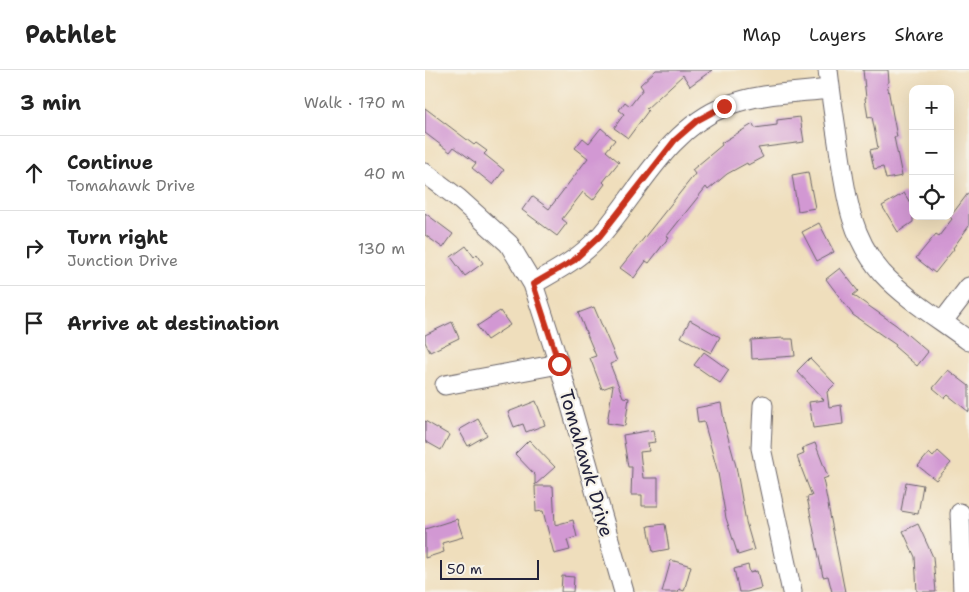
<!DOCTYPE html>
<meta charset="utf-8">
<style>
body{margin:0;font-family:"Shantell Sans",sans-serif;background:#f6f6f6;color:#222}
.controls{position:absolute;right:15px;top:15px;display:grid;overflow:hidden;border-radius:10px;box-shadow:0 5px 20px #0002}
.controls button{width:45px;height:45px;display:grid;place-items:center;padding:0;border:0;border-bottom:1px solid #e0e0e0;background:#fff;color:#222;font:25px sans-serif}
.scale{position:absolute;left:15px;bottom:12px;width:99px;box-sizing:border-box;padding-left:5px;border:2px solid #22223b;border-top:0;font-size:14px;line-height:18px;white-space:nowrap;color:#22223b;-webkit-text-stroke:4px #f7f3e8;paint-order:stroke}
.stop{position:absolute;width:15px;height:15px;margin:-11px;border:4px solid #c8321e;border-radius:50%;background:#fff}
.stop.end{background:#c8321e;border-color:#fff;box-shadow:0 1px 5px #0008}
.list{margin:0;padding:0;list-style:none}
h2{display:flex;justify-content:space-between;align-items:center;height:65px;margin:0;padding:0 20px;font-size:21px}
h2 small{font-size:16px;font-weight:400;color:#767676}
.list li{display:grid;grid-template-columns:32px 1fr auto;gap:15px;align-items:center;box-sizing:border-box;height:75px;padding:0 20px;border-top:1px solid #e0e0e0}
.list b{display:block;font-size:19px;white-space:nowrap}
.list p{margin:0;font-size:16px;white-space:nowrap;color:#767676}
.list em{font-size:16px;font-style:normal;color:#767676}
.icon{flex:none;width:28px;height:28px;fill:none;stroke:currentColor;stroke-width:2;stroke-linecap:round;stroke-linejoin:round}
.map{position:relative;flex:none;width:544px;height:522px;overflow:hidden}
header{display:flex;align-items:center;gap:30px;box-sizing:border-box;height:70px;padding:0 25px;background:#fff;border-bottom:1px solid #e0e0e0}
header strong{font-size:24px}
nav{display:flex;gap:28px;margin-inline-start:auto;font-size:18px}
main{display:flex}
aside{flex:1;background:#fff}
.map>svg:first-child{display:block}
.building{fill:#d298d3}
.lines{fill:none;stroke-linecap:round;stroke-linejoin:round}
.minor-casing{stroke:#6a6468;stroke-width:21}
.minor{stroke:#fff;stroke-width:19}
.route{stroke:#c8321e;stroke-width:6}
.labels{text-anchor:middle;stroke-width:4.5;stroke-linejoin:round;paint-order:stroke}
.street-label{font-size:19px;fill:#22223b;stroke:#f7f3e8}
</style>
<header>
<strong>Pathlet</strong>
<nav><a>Map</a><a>Layers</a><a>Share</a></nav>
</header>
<main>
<aside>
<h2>3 min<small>Walk · 170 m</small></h2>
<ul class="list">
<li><svg class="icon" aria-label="ahead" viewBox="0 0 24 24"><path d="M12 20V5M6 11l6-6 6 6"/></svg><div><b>Continue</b><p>Tomahawk Drive</p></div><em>40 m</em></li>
<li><svg class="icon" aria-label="right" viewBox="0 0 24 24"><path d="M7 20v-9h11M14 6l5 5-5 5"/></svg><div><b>Turn right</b><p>Junction Drive</p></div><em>130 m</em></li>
<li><svg class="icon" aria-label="arrive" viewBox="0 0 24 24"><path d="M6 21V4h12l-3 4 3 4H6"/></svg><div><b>Arrive at destination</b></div></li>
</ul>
</aside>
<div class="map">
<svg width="544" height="522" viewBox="0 0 544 522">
<rect width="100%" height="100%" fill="#f7f3e8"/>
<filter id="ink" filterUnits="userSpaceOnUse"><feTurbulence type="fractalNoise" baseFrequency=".02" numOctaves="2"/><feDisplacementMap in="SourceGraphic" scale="10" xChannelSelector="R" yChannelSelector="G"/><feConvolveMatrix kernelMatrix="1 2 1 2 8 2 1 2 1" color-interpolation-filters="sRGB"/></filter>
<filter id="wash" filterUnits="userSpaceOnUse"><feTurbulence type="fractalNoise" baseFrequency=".0096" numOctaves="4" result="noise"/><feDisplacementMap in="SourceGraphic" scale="20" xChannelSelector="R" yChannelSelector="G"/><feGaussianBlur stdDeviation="1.12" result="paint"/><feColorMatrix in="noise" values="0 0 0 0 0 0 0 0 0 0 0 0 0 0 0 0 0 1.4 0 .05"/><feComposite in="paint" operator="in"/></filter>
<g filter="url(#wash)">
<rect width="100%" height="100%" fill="#efdebc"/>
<g id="blocks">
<path class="building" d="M 231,0 L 287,0 L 265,16 L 258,5 L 221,39 L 223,41 L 203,68 L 189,58 L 199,44 L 194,40 L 200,32 L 205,36 L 218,19 L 215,15 Z
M 438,0 L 463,0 L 464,12 L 462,13 L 472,67 L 469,67 L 477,106 L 461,109 L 458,97 L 449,99 L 445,80 L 453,78 L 447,47 L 443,48 L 440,28 L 441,28 Z
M 0,38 L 49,75 L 51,73 L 62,81 L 59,84 L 79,100 L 68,115 L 47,98 L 51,93 L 29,77 L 25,82 L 0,63 Z
M 375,47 L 379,72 L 333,78 L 338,87 L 323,95 L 322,93 L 302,104 L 283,120 L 281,117 L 242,166 L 244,167 L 224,193 L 221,191 L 209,208 L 195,198 L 270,104 L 267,100 L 297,75 L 296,73 L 328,54 L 330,58 L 352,55 L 352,50 Z
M 176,58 L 190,70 L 181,81 L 194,92 L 178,112 L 180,114 L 168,130 L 158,122 L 137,149 L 142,153 L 132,166 L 97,140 L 107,126 L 124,139 L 163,88 L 150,78 L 158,68 L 164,73 Z
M 383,102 L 390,138 L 373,141 L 367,105 Z
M 544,122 L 544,156 L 528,178 L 529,179 L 510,203 L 491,188 L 511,164 L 514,166 L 527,149 L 525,147 Z
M 479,123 L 488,137 L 488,152 L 473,162 L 457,136 Z
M 0,143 L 28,164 L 18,178 L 0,165 Z
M 394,153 L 409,182 L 392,191 L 377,162 Z
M 41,176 L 49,187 L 52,184 L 58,193 L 40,206 L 26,187 Z
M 415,198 L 433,221 L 428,225 L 471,255 L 503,282 L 492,296 L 470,277 L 471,275 L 428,245 L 401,209 Z
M 169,237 L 192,291 L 185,294 L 198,327 L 204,328 L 200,356 L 182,353 L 188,315 L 177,319 L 165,288 L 171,286 L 153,243 Z
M 75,241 L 85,255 L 62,270 L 52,256 Z
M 265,250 L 295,267 L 286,283 L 256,267 Z
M 27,252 L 34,268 L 5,282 L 0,272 L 0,265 Z
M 359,268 L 359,269 L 368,269 L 370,286 L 327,289 L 326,270 Z
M 279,282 L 304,300 L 295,313 L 269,295 Z
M 385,288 L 410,314 L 402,322 L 404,337 L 416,335 L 418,354 L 388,358 L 384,332 L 399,330 L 372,301 Z
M 523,300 L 544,316 L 544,342 L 523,325 L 520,328 L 508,318 Z
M 111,331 L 120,355 L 101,362 L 98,354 L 89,357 L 83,342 Z
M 296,333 L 300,356 L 311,396 L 321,452 L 329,480 L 313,485 L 301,448 L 293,403 L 279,352 L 273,353 L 271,338 Z
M 53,349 L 62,365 L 43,376 L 34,360 Z
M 0,351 L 24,365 L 16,380 L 0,371 Z
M 228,360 L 230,372 L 223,373 L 224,381 L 215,382 L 218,408 L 233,408 L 233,436 L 217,436 L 217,425 L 206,425 L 207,397 L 203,397 L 198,365 Z
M 104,370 L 130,397 L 110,415 L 110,405 L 90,384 Z
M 390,373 L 403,407 L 398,409 L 420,522 L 407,522 L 403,506 L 398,507 L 382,427 L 387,426 L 372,387 L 379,384 L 377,378 Z
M 513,381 L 526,393 L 511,410 L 493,396 L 504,383 L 508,387 Z
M 481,412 L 498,415 L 493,444 L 476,441 Z
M 110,416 L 128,416 L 130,455 L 148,450 L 152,467 L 142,470 L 145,480 L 129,484 L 118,441 L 111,442 Z
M 32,449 L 38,467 L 17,473 L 19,482 L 0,488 L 0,459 Z
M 240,454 L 244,479 L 228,482 L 223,456 Z
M 493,454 L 508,487 L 511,522 L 492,522 L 490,487 L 478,461 Z
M 246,490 L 266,496 L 259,521 L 254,519 L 253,522 L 237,522 Z
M 323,495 L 325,503 L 332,501 L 336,518 L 322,522 L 314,522 L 309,499 Z
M 137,506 L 149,507 L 148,522 L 136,522 Z"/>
</g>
</g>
<g filter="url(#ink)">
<use href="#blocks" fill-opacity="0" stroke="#6a6468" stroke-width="1"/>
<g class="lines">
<defs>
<path id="minor" d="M 403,0 C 406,27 410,53 414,79 C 421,125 425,166 457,203 C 482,230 515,249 544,271
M 0,103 L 33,128 L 84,174 L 108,214 L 134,294 L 199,522
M 108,214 C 133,200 157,187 176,165 C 214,121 243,59 301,36 C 333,23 370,23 405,19
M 518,251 L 544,217
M 20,315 L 134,294
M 338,335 L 336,378 L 367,522
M 535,443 L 538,522"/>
</defs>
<use href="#minor" class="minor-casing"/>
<use href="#minor" class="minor"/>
</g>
</g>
<g class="lines" filter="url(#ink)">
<path class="route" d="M 134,294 L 108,214 L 148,191 L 175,166 L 250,70 L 273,50 L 299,36"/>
</g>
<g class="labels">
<g class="street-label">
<text transform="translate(162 393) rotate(74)" y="7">Tomahawk Drive</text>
</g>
</g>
</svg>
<div class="controls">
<button>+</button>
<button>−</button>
<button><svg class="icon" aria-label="locate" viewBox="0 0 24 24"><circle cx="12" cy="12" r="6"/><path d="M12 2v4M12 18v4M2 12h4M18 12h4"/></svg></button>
</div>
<div class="scale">50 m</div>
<div class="stop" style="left:134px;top:294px"></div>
<div class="stop end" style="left:299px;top:36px"></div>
</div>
</main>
